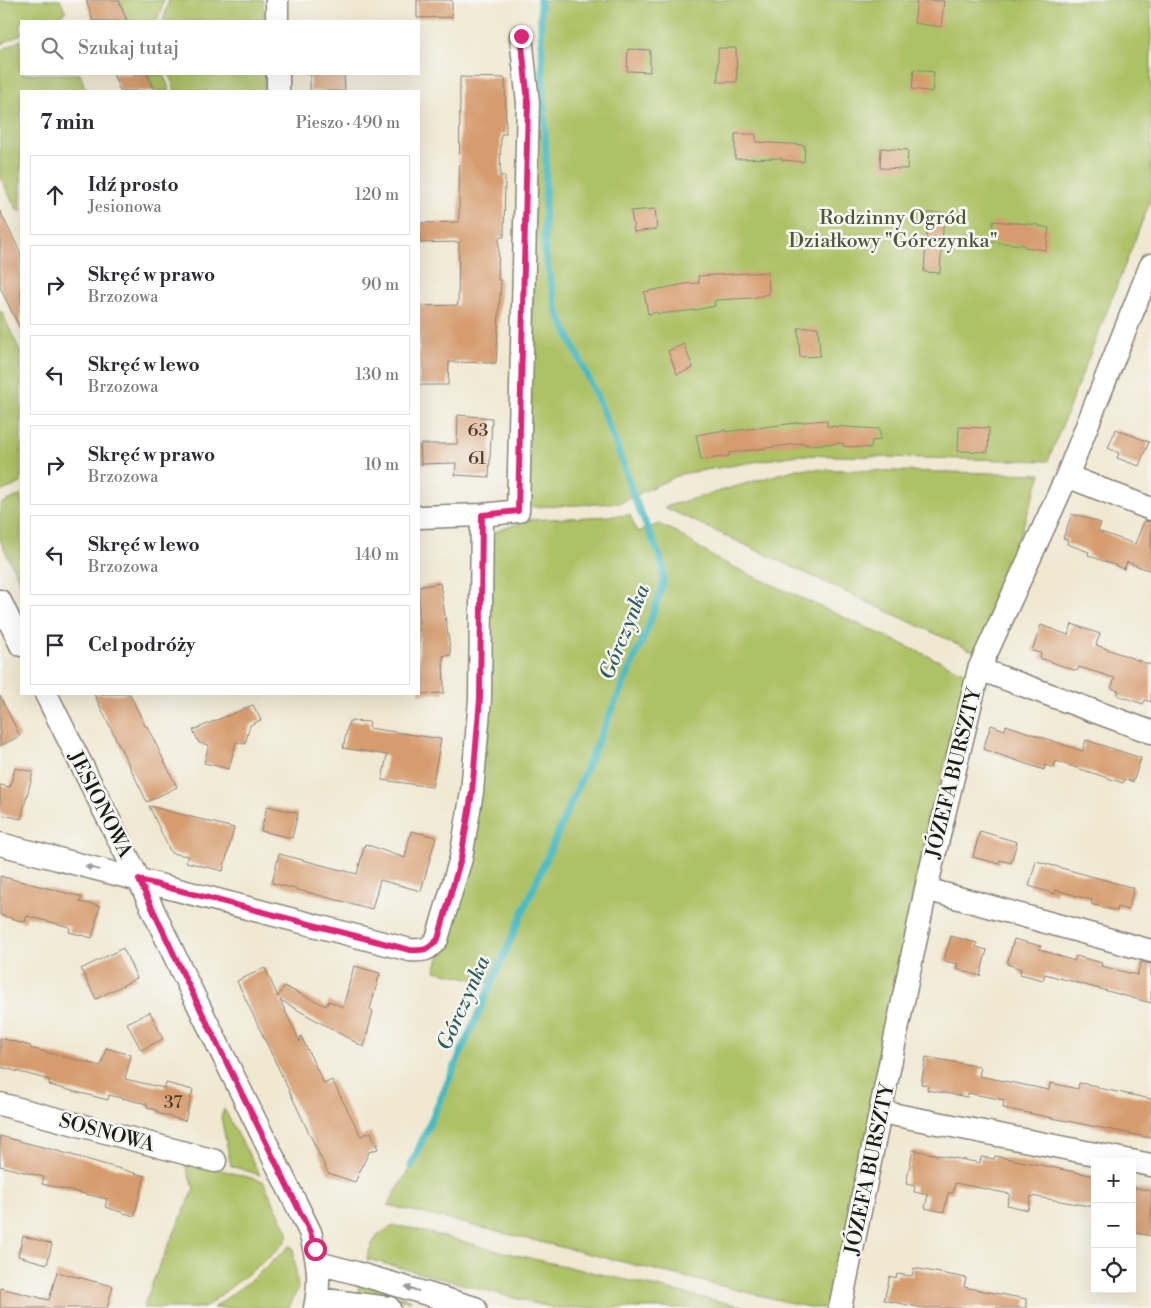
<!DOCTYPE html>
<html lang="pl">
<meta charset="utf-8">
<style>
body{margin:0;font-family:"Libre Bodoni",serif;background:#f2f2f3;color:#2b2b33}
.controls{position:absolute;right:15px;bottom:15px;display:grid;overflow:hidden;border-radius:0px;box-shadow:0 5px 20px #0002}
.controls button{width:45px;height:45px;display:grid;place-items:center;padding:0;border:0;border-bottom:1px solid #e1e1e2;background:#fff;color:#2b2b33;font:25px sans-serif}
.stop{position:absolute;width:15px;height:15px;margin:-11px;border:4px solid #db2777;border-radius:50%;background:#fff}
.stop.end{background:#db2777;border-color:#fff;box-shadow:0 1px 5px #0008}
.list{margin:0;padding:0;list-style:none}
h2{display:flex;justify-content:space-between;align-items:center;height:65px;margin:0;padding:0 20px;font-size:21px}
h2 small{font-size:16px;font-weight:400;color:#7c7c81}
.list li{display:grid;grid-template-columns:32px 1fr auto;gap:15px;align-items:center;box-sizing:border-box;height:80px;margin:0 10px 10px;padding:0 10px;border:1px solid #e1e1e2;border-radius:0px}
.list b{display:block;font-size:19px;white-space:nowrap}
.list p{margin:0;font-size:16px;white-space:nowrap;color:#7c7c81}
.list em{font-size:16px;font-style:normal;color:#7c7c81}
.icon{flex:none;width:28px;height:28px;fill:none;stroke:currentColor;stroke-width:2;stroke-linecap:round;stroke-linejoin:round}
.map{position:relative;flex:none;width:1151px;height:1308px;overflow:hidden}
.search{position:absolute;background:#fff;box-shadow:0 5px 20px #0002;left:20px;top:20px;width:400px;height:55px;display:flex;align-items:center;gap:12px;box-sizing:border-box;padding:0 18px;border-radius:0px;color:#7c7c81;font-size:19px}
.panel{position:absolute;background:#fff;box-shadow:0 5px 20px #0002;left:20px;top:90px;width:400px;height:605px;border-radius:0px}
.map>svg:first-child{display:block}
.green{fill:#adc165;stroke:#646e40}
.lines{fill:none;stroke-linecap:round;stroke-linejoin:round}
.stream{stroke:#4cbbc2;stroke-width:7}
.building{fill:#d69c6e}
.minor-casing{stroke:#868276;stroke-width:25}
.minor{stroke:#fff;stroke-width:22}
.oneway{fill:#999}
.route{stroke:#db2777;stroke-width:6}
.labels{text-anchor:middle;stroke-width:5;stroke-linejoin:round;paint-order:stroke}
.number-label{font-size:18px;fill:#4a3c30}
.park-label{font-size:20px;fill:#4f5636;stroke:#f6f6f2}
.street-label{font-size:20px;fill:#1c1c1c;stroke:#f6f6f2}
.water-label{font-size:21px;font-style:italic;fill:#2f5c5e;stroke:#f6f6f2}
</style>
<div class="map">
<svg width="1151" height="1308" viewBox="0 0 1151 1308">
<rect width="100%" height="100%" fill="#f6f6f2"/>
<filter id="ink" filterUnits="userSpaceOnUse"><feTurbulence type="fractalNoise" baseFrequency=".02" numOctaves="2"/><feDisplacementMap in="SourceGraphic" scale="10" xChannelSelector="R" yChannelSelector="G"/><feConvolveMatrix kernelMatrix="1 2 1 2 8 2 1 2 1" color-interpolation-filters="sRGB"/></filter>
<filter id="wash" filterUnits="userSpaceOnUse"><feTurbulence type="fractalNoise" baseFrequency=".0096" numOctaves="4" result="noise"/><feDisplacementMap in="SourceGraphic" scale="20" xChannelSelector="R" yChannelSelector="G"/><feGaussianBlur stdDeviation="1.12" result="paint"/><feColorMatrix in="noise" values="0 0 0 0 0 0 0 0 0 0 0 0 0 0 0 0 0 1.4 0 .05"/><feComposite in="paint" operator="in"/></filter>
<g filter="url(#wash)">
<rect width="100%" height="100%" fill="#f0e8d1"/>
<path class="green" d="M 0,0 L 60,0 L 66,12 L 48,21 L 21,21 L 21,34 L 0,45 Z
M 119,0 L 164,0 L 157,21 L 127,21 Z
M 169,0 L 263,0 L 264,21 L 163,21 Z
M 540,0 L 1151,0 L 1151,199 L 1048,461 L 797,455 L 681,474 L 619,503 L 534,507 L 531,506 L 528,502 L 536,107 L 542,70 Z
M 21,40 L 21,74 L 80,74 L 86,91 L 93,89 L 93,91 L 21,91 L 21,212 L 17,209 L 12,201 L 0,176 L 0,51 Z
M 147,74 L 163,74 L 170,91 L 154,91 Z
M 169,74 L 265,74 L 265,91 L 175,91 Z
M 0,311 L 2,312 L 21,354 L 21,483 L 0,492 Z
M 797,469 L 1041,474 L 979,654 L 664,507 Z
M 21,495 L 21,584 L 0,540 L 0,504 Z
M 630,515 L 637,532 L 659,524 L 676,532 L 716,559 L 968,674 L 914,886 L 873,1116 L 831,1308 L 812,1308 L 388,1205 L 411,1166 L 491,984 L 473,979 L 435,971 L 467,867 L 492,533 L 528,520 Z
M 224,1109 L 260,1175 L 231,1166 L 221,1117 Z
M 187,1161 L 263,1181 L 288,1232 L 288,1236 L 284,1243 L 272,1255 L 204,1308 L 143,1308 L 157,1271 L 194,1189 L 185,1165 Z
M 394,1226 L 411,1228 L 490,1249 L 749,1308 L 553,1308 L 367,1259 C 372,1241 376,1233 394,1226 Z
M 290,1246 L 293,1248 L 298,1288 L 289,1308 L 213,1308 L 251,1280 Z
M 360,1282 L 411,1300 L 409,1301 L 357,1295 Z"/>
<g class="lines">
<path class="stream" d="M 411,1166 L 647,630 L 663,584 L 663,568 L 659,554 L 653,541 L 633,495 L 619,452 L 600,404 L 556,308 L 544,247 L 546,158 L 540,0"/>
</g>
<g id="blocks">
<path class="building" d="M 86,0 L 119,0 L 127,21 L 93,21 Z
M 417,0 L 452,0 L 452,17 L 417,18 Z
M 917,0 L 944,1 L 941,27 L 914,23 Z
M 718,48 L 736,48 L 737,82 L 718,82 Z
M 628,49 L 650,50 L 650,72 L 627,71 Z
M 914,69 L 934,72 L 932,92 L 912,89 Z
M 113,74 L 147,74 L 154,91 L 120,91 Z
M 310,74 L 344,74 L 345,91 L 310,91 Z
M 460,77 L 505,78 L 506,134 L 501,134 L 500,176 L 505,176 L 504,237 L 499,237 L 498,280 L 501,280 L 496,363 L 449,362 L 448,385 L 419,385 L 419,306 L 458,305 L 459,242 L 419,243 L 419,223 L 459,222 Z
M 735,134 L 756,134 L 756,142 L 805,145 L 804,162 L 782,160 L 782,158 L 735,159 Z
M 881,148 L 908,150 L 907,169 L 880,168 Z
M 655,209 L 657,229 L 634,232 L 631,211 Z
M 0,211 L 21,254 L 21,331 L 0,287 Z
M 928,213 L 944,213 L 940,273 L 924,272 Z
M 993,221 L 1039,225 L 1039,226 L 1049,228 L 1046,250 L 1024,247 L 1024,245 L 992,242 Z
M 768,272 L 769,294 L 752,298 L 716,300 L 716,301 L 714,302 L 715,306 L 696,310 L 658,314 L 657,312 L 648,314 L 644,292 L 685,284 L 699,283 L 698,276 Z
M 818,327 L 820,356 L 800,357 L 798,328 Z
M 684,344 L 693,368 L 677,374 L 668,351 Z
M 458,415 L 492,418 L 489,477 L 455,475 L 456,463 L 421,464 L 420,444 L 457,444 Z
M 827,420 L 827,426 L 880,429 L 880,440 L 872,441 L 871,448 L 843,446 L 843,443 L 805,445 L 804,443 L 729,453 L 729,456 L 701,460 L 696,435 L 725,430 L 725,432 L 803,422 Z
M 959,427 L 989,428 L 988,452 L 958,451 Z
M 1116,429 L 1149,442 L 1139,466 L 1117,458 L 1119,453 L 1108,448 Z
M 1072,514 L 1077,516 L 1078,515 L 1101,523 L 1098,531 L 1135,544 L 1144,521 L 1151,522 L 1151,571 L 1127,562 L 1124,569 L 1088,555 L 1089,552 L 1067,544 L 1068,540 L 1063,538 Z
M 440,583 L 451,655 L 443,656 L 444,693 L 419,694 L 419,587 Z
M 1072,624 L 1100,634 L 1096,645 L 1151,665 L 1151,702 L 1145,700 L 1143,704 L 1117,695 L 1119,691 L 1111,688 L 1115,678 L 1079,667 L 1077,671 L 1040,658 L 1041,653 L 1032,651 L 1041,625 L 1068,635 Z
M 94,694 L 130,694 L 145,726 L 147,726 L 177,787 L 147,802 Z
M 0,696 L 20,736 L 0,746 Z
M 253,705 L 261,720 L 250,725 L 245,744 L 236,742 L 229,769 L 204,763 L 209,745 L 199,743 L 193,730 Z
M 349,721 L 370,722 L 369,728 L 441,739 L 432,787 L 382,780 L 387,755 L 343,748 Z
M 991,725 L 1005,730 L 1006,725 L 1082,751 L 1086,740 L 1141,758 L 1133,782 L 1125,779 L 1123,783 L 1056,761 L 1054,768 L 1045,765 L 1044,770 L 983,749 Z
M 15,768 L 33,772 L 21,819 L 0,814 L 0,785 L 10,787 Z
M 149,806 L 234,828 L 223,871 L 186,862 L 188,856 L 171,853 Z
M 267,806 L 298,813 L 292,838 L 261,831 Z
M 411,831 L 436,837 L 421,891 L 380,880 L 372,909 L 272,883 L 279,854 L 357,874 L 365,844 L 405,858 Z
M 980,831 L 1017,842 L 1011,863 L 1000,860 L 999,864 L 973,857 Z
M 1036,861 L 1134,888 L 1128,910 L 1118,907 L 1117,911 L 1091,904 L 1092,900 L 1056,890 L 1055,894 L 1029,886 Z
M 0,876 L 82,897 L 80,902 L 100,906 L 92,938 L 69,932 L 70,927 L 27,916 L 25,922 L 0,915 Z
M 951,936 L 977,943 L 976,947 L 987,950 L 980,976 L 956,969 L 958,964 L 944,961 Z
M 1014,939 L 1041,946 L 1039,949 L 1074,961 L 1076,956 L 1102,963 L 1101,966 L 1137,975 L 1141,962 L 1151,964 L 1151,1003 L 1045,974 L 1043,980 L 1020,974 L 1021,969 L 1007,964 Z
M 123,948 L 137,978 L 96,999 L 81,969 Z
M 354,966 L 380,973 L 370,1009 L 373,1011 L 364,1047 L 280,1000 L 300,1042 L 301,1036 L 324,1084 L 332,1080 L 361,1136 L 371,1132 L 378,1149 L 369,1152 L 355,1182 L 328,1173 L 237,981 L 265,968 L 278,997 L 284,986 L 326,1006 L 329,1001 L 343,1007 Z
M 150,1012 L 163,1039 L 141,1050 L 127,1023 Z
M 0,1038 L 31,1046 L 30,1048 L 101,1066 L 106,1048 L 131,1055 L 125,1079 L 164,1088 L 166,1083 L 193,1090 L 185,1121 L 157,1113 L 158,1111 L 147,1107 L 147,1104 L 109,1095 L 108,1100 L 49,1085 L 50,1080 L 0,1067 Z
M 926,1057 L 981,1067 L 979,1076 L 1049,1090 L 1050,1083 L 1078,1089 L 1079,1083 L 1098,1086 L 1098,1088 L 1151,1099 L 1151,1138 L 1003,1108 L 1004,1100 L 968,1093 L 967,1097 L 927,1090 L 928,1085 L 921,1084 Z
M 0,1136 L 54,1150 L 145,1176 L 134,1216 L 105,1207 L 107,1199 L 42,1184 L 44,1177 L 0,1166 Z
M 913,1150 L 980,1163 L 981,1157 L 994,1159 L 995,1156 L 1095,1176 L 1095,1207 L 1031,1196 L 1028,1210 L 1007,1205 L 1010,1194 L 955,1183 L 953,1193 L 948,1193 L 944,1212 L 925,1208 L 928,1195 L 914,1192 L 915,1186 L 906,1184 Z
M 1132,1187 L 1151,1191 L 1151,1236 L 1132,1232 Z
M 23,1236 L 52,1244 L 47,1264 L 18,1256 Z
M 914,1268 L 966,1278 L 964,1287 L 1026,1299 L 1026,1308 L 923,1308 L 884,1300 L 890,1276 L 896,1278 L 897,1274 L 912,1276 Z
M 57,1272 L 113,1286 L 107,1308 L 0,1308 L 0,1288 L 49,1300 Z"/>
</g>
</g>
<g filter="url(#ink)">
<use href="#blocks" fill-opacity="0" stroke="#868276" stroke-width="1"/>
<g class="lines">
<defs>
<path id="minor" d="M 277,0 L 277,21
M 278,74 L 278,91
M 1067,476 L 1151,509
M 419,517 L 482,515 L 518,511 L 528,103 L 521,36
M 0,601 L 21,645
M 979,669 L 1151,732
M 46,694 L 139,880 L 186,980 L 310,1232 C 318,1261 321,1278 315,1308
M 0,844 L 410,950 C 425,951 428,950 437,939 L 461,858 L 472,792 L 480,699 L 482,515
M 926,889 L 1151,951
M 0,1104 L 215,1161
M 881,1112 L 1151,1165
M 318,1263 L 356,1273 L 475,1308
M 317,1299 L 389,1308
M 840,1308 L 926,889 L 979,669 L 1067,476 L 1151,265"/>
</defs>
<use href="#minor" class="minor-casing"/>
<use href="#minor" class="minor"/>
</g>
<defs><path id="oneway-solid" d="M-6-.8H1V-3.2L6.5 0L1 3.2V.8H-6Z" transform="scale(1.25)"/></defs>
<g class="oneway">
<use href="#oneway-solid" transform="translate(92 868) rotate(-166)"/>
<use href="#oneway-solid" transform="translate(412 1289) rotate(-163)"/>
</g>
</g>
<g class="lines" filter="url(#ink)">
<path class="route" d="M 315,1249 L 310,1232 L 186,980 L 139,880 L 410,950 C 425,951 428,950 438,939 L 461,858 L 472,792 L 480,699 L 482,515 L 518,511 L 528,102 L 521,36"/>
</g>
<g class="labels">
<g class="number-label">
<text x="478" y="436">63</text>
<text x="477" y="464">61</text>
<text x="173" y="1108">37</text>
</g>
<g class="park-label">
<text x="893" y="224">Rodzinny Ogród<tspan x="893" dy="23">Działkowy "Górczynka"</tspan></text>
</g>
<g class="street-label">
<text transform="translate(953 773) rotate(-76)" y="7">JÓZEFA BURSZTY</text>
<text transform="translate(101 804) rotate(63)" y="7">JESIONOWA</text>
<text transform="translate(107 1132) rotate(15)" y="7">SOSNOWA</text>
<text transform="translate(869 1169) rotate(-78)" y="7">JÓZEFA BURSZTY</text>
</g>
<g class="water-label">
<text transform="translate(624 632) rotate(-68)" y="7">Górczynka</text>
<text transform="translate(463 1003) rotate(-66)" y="7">Górczynka</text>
</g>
</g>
</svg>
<div class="controls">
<button>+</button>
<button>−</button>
<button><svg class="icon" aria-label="locate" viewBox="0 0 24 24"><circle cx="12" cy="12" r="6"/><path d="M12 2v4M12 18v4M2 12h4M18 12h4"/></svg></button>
</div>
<div class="stop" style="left:315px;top:1249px"></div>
<div class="stop end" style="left:521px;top:36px"></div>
<div class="search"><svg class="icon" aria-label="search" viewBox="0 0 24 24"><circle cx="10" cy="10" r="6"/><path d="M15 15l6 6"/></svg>Szukaj tutaj</div>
<section class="panel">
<h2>7 min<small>Pieszo · 490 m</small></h2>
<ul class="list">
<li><svg class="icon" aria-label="ahead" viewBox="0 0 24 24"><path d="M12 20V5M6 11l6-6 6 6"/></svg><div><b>Idź prosto</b><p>Jesionowa</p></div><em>120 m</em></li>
<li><svg class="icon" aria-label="right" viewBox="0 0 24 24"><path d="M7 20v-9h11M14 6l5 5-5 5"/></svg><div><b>Skręć w prawo</b><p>Brzozowa</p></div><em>90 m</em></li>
<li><svg class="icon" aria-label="left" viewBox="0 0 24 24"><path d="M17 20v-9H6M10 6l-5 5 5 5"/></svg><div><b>Skręć w lewo</b><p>Brzozowa</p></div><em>130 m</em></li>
<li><svg class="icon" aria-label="right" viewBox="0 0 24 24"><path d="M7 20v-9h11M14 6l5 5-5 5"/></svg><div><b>Skręć w prawo</b><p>Brzozowa</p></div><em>10 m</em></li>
<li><svg class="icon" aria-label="left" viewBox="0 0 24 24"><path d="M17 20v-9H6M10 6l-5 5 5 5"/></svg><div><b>Skręć w lewo</b><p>Brzozowa</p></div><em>140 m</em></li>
<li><svg class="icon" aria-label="arrive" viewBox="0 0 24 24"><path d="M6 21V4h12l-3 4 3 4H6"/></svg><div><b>Cel podróży</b></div></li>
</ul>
</section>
</div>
